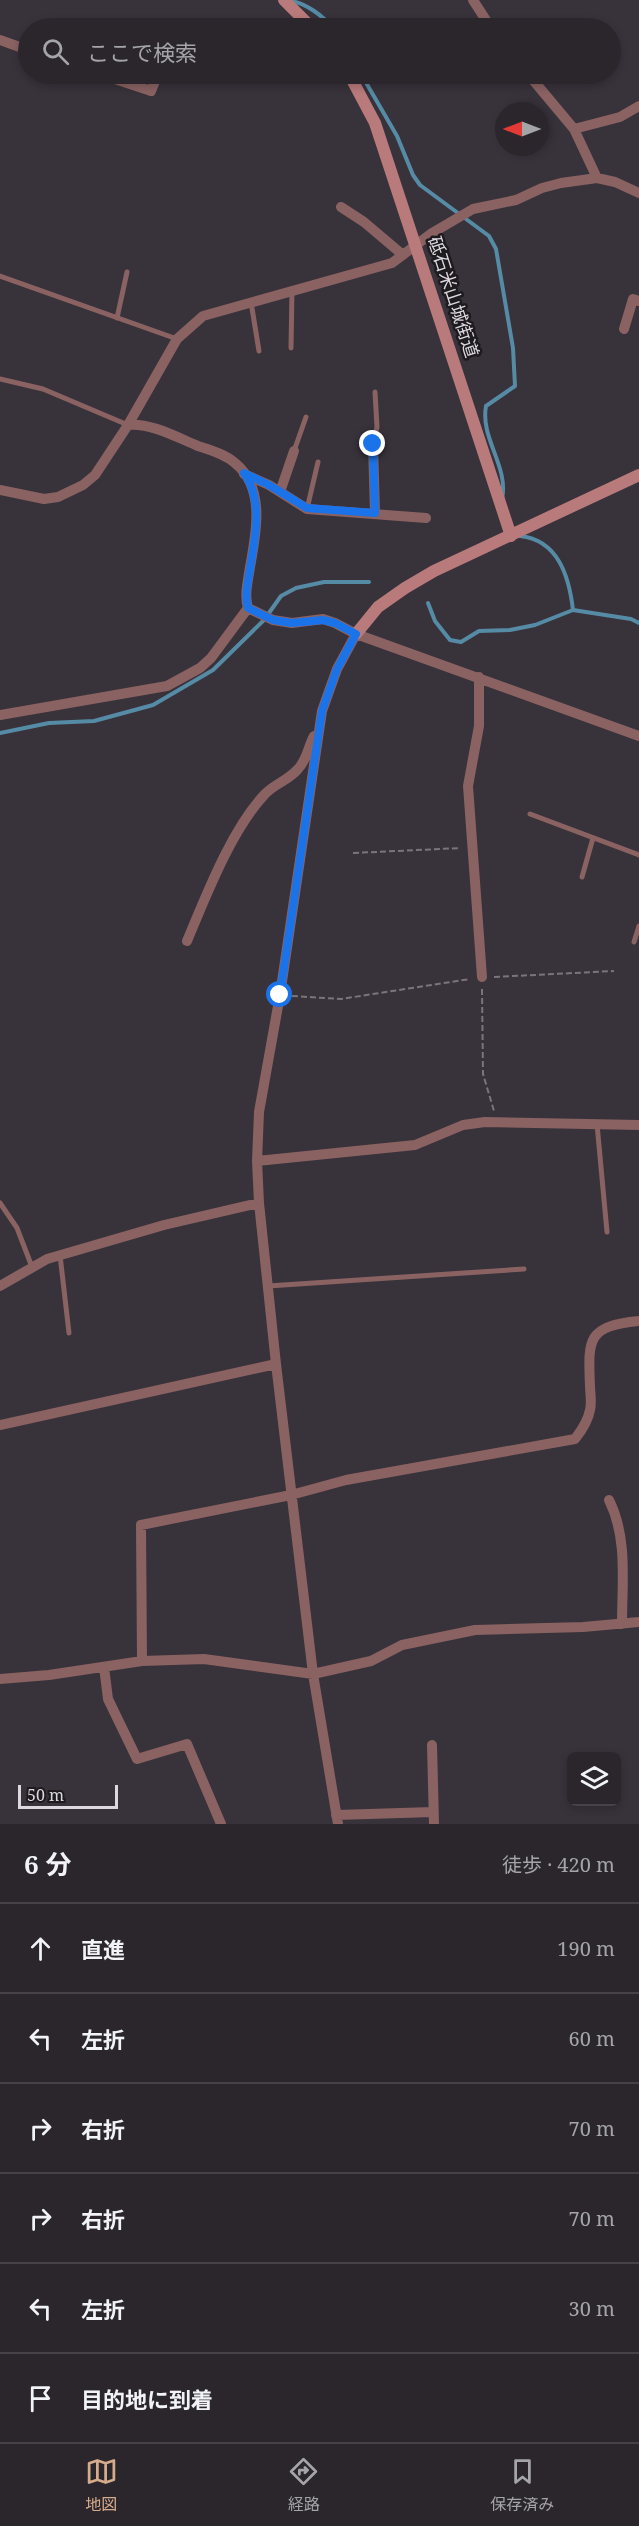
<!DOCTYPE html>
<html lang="ja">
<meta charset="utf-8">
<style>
body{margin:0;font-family:"Noto Serif","Noto Sans JP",serif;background:#322e34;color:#f1f3f6}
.controls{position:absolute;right:18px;bottom:18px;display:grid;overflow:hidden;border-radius:9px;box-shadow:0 3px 9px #0003}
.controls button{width:54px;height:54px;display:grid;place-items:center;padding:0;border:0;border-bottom:2px solid #464348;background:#2a262c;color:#f1f3f6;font:30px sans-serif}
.compass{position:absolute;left:495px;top:102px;width:54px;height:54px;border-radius:50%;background:#2a262c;box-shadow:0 3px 9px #0003;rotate:270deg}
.scale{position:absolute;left:18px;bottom:15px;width:100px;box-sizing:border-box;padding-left:6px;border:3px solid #ddd8df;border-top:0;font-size:16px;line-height:21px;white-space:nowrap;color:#ddd8df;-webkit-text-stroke:4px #1e1b1f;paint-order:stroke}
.stop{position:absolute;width:18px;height:18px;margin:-14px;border:4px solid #1a73e8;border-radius:50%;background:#fff}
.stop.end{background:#1a73e8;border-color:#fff;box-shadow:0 2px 6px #0008}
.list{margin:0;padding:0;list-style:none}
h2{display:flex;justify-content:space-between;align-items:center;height:78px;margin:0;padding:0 24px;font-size:26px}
h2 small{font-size:20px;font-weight:400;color:#a5a5a9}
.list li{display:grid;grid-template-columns:39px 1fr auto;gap:18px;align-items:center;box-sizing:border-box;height:90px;padding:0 24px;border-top:2px solid #464348}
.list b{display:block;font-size:22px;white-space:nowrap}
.list em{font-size:20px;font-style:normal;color:#a5a5a9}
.icon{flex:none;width:33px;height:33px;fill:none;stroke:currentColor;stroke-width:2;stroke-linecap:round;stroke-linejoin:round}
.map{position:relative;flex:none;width:639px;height:1824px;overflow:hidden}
.search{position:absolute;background:#2a262c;box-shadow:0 3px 9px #0003;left:18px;right:18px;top:18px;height:66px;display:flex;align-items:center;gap:15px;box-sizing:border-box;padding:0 21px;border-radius:33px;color:#a5a5a9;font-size:22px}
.sheet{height:618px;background:#2a262c}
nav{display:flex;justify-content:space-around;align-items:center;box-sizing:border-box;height:84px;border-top:2px solid #464348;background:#2a262c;font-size:16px;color:#a5a5a9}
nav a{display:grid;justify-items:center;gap:3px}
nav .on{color:#d6ab8b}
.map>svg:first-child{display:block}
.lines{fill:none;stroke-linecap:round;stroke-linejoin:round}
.stream{stroke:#568ba6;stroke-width:4}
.path{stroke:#7a757d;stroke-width:2;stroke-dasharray:6 3;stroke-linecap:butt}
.lane{stroke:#8a6262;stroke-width:5}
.street{stroke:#8a6262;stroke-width:10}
.secondary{stroke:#b97a7b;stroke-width:12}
.route{stroke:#1a73e8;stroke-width:8}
.labels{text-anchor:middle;stroke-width:5;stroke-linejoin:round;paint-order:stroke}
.street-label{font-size:18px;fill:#ddd8df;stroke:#1e1b1f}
</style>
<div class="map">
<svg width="639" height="1824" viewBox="0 0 639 1824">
<rect width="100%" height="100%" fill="#38323b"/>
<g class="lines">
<path class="stream" d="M 291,1 C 305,3 324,16 332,28
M 361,74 L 397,136 L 413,175 L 420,185 L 489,236 L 496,249 L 513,348 L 515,386 L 486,406 C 480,439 509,466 502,499
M 520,536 C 558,540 569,576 573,610
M 428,603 L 435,621 L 450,640 L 461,642 L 479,631 L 510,630 L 535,625 L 573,610 L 631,619 L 639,623
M 0,733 L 49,723 L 94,721 L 153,705 L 213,670 L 264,620 L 281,596 L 296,588 L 324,582 L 369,582"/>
<path class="path" d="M 353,853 L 461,848
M 494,977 L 614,971
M 482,989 L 483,1074 L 494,1111
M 292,996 L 341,999 L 470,979"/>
<path class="lane" d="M 0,276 L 177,339
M 251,302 L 259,351
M 117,318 L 127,272
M 291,348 L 292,290
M 0,379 L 43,389 L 128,425
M 373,444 L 377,427 L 375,392
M 294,451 L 306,417
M 307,509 L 318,462
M 530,814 L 639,855
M 582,877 L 593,838
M 634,942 L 639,926
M 597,1124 L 607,1232
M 0,1203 L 17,1228 L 32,1267
M 60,1255 L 69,1333
M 268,1286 L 524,1269"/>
<path class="street" d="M 473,0 L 491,28
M 0,40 L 28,50
M 100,74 L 151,91 L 158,74
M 528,74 L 574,129 L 597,178
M 574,129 L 620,117 L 639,106
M 341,207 L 364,222 L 403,255
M 624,329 L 633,299 L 639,301
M 128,425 C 152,423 176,437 198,446 C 210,450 225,454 235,463 C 266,488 256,534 250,567 C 248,581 244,595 248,608 L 273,620 L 292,623 L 323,619 L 335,623 L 356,634 L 639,736
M 373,444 L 375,513
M 244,474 L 269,485 L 307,509 L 426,518
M 0,490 L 44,499 L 58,497 L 83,485 L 95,475 L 128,425 L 177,339 L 203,316 L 392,263 L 432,233 L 473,209 L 516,200 L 542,188 L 561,183 L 597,178 L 615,182 L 639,193
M 280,492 L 294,451
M 479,677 L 479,726 L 468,786 L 482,977
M 0,715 L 167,686 L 200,668 L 211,658 L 248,608
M 187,941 C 206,896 231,830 265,794 C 274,784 289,780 298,769 C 307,760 308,747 314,736 L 318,735
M 257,1161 L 415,1145 L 463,1125 L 485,1122 L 639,1125
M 0,1286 L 47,1259 L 164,1225 L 259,1203
M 0,1425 L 276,1364
M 609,1500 C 628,1538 622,1583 622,1624
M 142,1661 L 141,1525 L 291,1495 L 346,1480 L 575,1439 C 582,1430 588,1421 590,1410 C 592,1402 590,1393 590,1386 C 588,1339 587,1326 639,1321
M 104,1667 L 108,1699 L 137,1759 L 187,1744 L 221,1824
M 0,1679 L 49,1675 L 142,1661 L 204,1659 L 313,1674 L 371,1661 L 402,1645 L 475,1630 L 583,1627 L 639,1622
M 432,1745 L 434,1824
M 336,1815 L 433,1812
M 338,1824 L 313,1674 L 276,1364 L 259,1203 L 257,1161 L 259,1112 L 280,995 L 322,711 L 337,669 L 356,634"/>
<path class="secondary" d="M 284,0 L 312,28
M 349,74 L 375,123 L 511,536
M 356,634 L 378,607 L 405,588 L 434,571 L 639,475"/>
</g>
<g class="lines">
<path class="route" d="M 280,995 L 322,711 L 337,669 L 356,634 L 335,623 L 323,620 L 292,623 L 273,620 L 248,608 C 245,597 247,587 249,575 C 254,542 265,503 244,473 L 269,485 L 307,508 L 375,513 L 373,444"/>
</g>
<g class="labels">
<g class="street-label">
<text transform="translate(453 297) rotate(72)" y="6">砥石米山城街道</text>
</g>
</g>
</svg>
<div class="controls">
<button><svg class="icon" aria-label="layers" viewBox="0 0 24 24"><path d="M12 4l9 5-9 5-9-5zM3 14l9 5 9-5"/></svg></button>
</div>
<svg class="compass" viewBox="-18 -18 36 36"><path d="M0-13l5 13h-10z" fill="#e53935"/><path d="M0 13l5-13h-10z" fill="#a5a5a9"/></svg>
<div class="scale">50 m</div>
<div class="stop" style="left:280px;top:995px"></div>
<div class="stop end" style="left:373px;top:444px"></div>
<div class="search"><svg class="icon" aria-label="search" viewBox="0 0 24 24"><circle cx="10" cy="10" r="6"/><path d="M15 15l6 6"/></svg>ここで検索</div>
</div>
<section class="sheet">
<h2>6 分<small>徒歩 · 420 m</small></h2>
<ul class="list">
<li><svg class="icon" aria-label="ahead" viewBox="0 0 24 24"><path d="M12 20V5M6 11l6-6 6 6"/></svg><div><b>直進</b></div><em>190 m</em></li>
<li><svg class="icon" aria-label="left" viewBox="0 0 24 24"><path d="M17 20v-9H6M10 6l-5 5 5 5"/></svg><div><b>左折</b></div><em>60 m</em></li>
<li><svg class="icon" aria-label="right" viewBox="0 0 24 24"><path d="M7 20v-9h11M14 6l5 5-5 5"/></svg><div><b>右折</b></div><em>70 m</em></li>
<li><svg class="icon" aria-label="right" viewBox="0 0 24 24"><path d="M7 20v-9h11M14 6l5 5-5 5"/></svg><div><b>右折</b></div><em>70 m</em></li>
<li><svg class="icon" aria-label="left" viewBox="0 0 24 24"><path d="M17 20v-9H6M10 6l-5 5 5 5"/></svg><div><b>左折</b></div><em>30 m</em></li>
<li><svg class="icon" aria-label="arrive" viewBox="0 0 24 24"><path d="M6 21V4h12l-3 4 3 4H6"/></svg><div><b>目的地に到着</b></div></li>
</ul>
</section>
<nav>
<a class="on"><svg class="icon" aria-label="map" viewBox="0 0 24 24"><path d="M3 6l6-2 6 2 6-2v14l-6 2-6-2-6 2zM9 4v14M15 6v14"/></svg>地図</a>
<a><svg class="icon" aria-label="directions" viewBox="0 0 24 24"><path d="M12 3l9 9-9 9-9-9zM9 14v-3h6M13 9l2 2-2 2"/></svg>経路</a>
<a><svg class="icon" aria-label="saved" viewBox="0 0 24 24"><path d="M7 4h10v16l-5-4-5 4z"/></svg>保存済み</a>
</nav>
